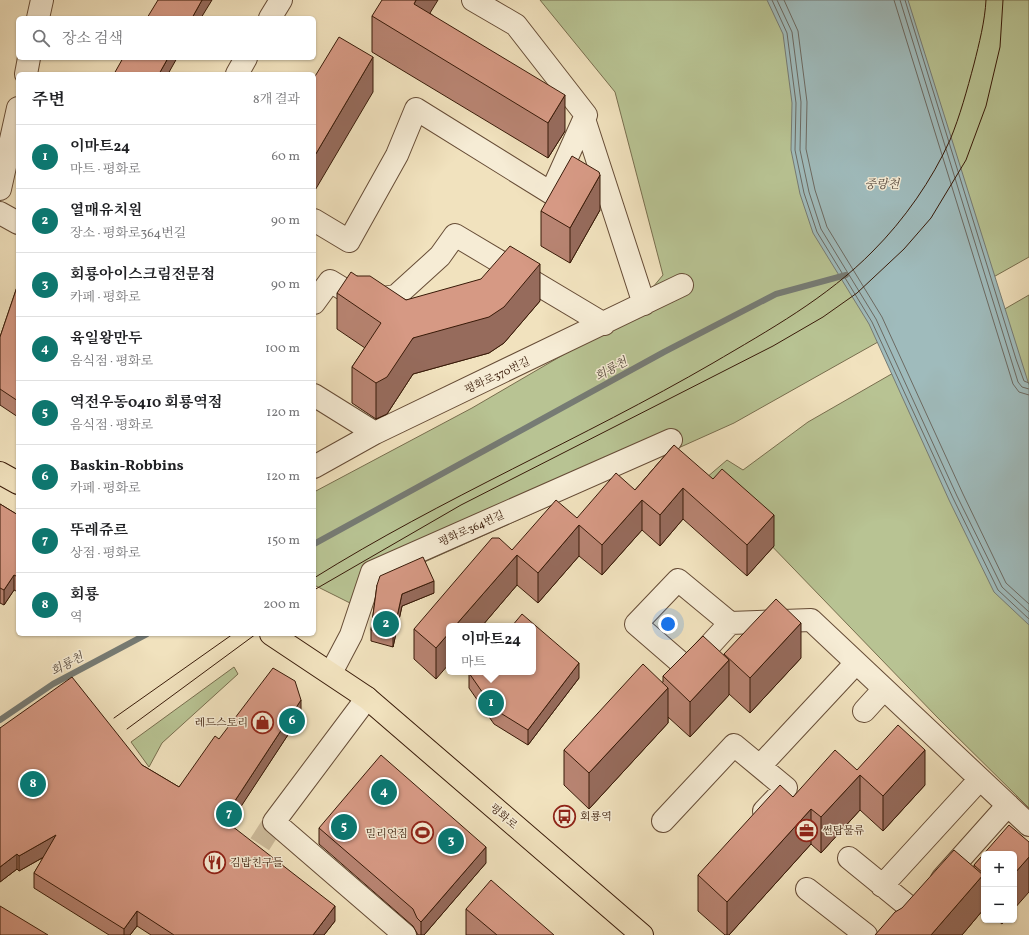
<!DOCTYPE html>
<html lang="ko">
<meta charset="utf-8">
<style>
body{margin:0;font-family:Vollkorn,"Noto Serif KR",serif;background:#f2f2f2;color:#202124}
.controls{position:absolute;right:12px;bottom:12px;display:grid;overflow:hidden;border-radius:6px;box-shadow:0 1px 3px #0004}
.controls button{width:36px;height:36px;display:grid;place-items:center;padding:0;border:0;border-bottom:1px solid #e0e0e0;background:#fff;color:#202124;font:20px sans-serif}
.you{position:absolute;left:668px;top:624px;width:14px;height:14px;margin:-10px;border:3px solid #fff;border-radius:50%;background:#1a73e8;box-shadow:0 0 0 6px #1a73e833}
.badge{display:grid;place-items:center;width:26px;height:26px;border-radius:50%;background:#0f766e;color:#fff;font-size:13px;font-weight:700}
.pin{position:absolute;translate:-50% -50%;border:2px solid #fff;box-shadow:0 1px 4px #0006}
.popup{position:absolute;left:446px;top:623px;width:90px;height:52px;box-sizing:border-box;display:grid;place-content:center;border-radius:6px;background:#fff;filter:drop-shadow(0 1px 3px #0005);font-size:13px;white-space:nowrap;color:#757577}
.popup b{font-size:15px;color:#202124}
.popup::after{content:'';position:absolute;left:50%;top:100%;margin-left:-8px;border:8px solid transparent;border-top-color:#fff}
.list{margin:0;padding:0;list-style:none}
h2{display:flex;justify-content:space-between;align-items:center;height:52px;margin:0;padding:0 16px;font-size:17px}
h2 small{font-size:13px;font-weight:400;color:#757577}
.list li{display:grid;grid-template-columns:26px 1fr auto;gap:12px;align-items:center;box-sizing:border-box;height:64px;padding:0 16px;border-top:1px solid #e0e0e0}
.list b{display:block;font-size:15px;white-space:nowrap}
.list p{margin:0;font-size:13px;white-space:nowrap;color:#757577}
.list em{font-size:13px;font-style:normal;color:#757577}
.icon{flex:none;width:22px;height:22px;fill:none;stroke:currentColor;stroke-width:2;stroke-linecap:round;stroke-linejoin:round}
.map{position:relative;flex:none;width:1029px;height:935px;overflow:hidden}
.search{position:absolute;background:#fff;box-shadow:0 1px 3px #0004;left:16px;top:16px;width:300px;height:44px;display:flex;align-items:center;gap:10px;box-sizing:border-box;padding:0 14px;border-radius:6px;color:#757577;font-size:15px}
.panel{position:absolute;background:#fff;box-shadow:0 1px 3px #0004;left:16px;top:72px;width:300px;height:564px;border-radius:6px}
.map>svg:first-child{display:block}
.green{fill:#b8c393;stroke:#786e4e}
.water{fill:#9fbbbc;stroke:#767b74}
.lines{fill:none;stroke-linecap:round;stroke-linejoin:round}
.shore{stroke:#6c6a62;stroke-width:1}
.stream{stroke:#767b74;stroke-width:6}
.minor-tunnel{stroke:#ccba9a;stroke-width:22;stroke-dasharray:22 11;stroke-linecap:butt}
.minor-casing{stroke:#664c36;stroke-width:24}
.major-casing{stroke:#381a08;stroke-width:24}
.minor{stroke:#f6ecd5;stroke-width:22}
.major{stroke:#f1e2be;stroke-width:22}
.tram{stroke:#381a08;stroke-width:1}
.wall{fill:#b88472;stroke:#381a08}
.shaded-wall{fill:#966b5c;stroke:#381a08}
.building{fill:#d69984;stroke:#381a08}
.labels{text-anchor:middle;stroke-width:3;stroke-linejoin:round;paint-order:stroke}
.street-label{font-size:11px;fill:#381a08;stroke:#f6ecd5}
.poi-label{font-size:11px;fill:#381a08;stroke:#f6ecd5;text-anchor:start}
.water-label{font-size:12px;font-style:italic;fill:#574a3e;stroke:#f6ecd5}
</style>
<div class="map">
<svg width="1029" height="935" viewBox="0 0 1029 935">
<rect width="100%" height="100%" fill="#f1e2be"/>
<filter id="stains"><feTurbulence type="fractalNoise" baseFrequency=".005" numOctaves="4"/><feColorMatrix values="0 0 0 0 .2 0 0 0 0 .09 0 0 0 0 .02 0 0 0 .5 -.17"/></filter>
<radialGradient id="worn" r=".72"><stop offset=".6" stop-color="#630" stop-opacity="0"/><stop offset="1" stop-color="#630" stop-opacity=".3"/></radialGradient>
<path class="green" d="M 540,0 L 1029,0 L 1029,257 L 734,423 L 400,573 L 374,586 L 350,603 L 314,585 L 314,492 L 472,408 L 628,317 L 663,275 L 615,92 Z
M 1029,295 L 1029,808 L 937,717 L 706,478 L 727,460 L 743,470 L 808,422 Z
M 234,667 L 238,674 L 162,743 L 149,767 L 131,742 Z"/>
<path class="water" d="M 767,0 L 908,0 L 1029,385 L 1029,625 L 994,592 L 949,500 L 869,324 L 813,233 L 800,194 L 791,150 L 792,103 L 783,34 Z"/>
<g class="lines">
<path class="shore" d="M 772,0 L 787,33 L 796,103 L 795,150 L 804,193 L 817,232 L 872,322 L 953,498 L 998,590 L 1029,619
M 777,0 L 792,32 L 801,102 L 800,150 L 809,192 L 821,229 L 876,319 L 957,496 L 1002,587 L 1029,612
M 784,0 L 798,31 L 807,102 L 806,149 L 815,190 L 827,227 L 882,317 L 963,494 L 1006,583 L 1029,604
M 894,0 L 1013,384 L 1019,392 L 1029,395
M 900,0 L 1018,382 L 1022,387 L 1029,389
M 905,0 L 1016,359 L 1024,381 L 1029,383"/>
<path class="stream" d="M 314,544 L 664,352 L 776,294 L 846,275
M 0,720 L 53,684 L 147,634"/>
<path class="minor-tunnel" d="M 242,872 L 274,822"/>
<defs>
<path id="minor" d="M 38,18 L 42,0
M 270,18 L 281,0
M 26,74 L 29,58
M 237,74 L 246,58
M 584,119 L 644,304
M 0,189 L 18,108
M 0,213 L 18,223
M 314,220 L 349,241 L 397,155 L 416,109 L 551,193 L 586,115 L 516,25 L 473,0
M 314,303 L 330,281 L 363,301 L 396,296 L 440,256 L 455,235 L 604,324
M 314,395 L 375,433
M 314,467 L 375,433 L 682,285
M 730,623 L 688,669 L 636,624 L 678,580 L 730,623 L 811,620 L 1029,825
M 331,673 L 351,635 L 372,572 L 671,440
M 367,698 L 274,822 L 405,935
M 864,711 L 884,689
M 760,766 L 856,663
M 663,821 L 734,745 L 786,788 L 764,811
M 849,858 L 914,911
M 942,879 L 1008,805
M 882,886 L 980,779
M 807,889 L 866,935"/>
<path id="major" d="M 0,473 L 18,483
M 271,634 L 367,698 L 642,935"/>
</defs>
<use href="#minor" class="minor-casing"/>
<use href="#major" class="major-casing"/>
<use href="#minor" class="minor"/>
<use href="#major" class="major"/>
<path class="tram" d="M 314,578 C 442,498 582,439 713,363 C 769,330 827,298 873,251 C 904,220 932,180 950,140 C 960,116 967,90 974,64 C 979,44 985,21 986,0
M 314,590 L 461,505 L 773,346 L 823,317 L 857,293 L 904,249 L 931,218 L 966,160 L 986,106 L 1000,47 L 1003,0
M 114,718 L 233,634
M 127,729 L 256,634"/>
</g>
<path class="wall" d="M 430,13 L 565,131 L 548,158 L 372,52 L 372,16 Z
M 600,210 L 570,263 L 541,246 L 541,211 Z
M 357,276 L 406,300 L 540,301 L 504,343 L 489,353 L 413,374 L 387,414 L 376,419 L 352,403 L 352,367 L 365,348 L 337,329 L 337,293 Z
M 18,284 L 18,417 L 0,405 L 0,337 Z
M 674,445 L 774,546 L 747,576 L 683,519 L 660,546 L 642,530 L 602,575 L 579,556 L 538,603 L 517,585 L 482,626 L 449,626 L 436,679 L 414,659 L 414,629 L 512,550 L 577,518 L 635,490 Z
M 0,504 L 18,515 L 18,592 L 14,590 L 4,605 L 0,603 Z
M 377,585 L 434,593 L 402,606 L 393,647 L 371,641 L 371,630 Z
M 724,654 L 801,658 L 750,713 L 729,694 L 729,695 L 690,737 L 668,717 L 668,723 L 589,809 L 564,785 L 564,750 L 663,682 L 663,676 L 724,655 Z
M 469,673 L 579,678 L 528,745 L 494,724 L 469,688 Z
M 301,715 L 229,824 L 335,921 L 324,935 L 151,935 L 137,926 L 130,935 L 109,935 L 34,888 L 34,873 L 44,857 L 19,871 L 17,869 L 0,882 L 0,728 L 142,765 L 179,787 L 219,739 Z
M 857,770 L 925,785 L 883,831 L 860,810 L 821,853 L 811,844 L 729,935 L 725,935 L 698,911 L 698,875 L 793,797 Z
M 319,828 L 486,863 L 424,935 L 418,935 L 413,926 L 319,844 Z
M 984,854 L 984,909 L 983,908 L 983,910 L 962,935 L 875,935 L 974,867 L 974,865 Z
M 466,909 L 554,935 L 466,935 Z
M 997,920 L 1005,920 L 1002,924 Z"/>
<path class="shaded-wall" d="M 202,0 L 212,0 L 201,18 L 192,18 Z
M 416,0 L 438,0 L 414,39 L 414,4 Z
M 373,57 L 373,92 L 314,192 L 314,157 Z
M 168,58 L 177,58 L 168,74 L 159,74 Z
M 565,95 L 565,131 L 548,158 L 548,123 Z
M 600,175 L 600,210 L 570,263 L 570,228 Z
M 540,264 L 540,301 L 504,343 L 489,353 L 413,374 L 387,414 L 376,419 L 376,383 L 413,338 Z
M 683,488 L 683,519 L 660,546 L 660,515 Z
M 642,500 L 642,530 L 602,575 L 602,545 Z
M 774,515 L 774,546 L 747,576 L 747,545 Z
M 579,525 L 579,556 L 538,603 L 538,573 Z
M 517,555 L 517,585 L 482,626 L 455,626 Z
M 14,575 L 14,590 L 4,605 L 4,590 Z
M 434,581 L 434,593 L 402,606 L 393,647 L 393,635 L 402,594 Z
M 801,623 L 801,658 L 750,713 L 750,678 Z
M 449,633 L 449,664 L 436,679 L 436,648 Z
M 729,660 L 729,695 L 690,737 L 690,702 Z
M 579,663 L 579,678 L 528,745 L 528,730 Z
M 668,688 L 668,723 L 589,809 L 589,773 Z
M 301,700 L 301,715 L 223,834 L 223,819 Z
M 925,750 L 925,785 L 883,831 L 883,796 Z
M 860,775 L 860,810 L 821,853 L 821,817 Z
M 811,809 L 811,844 L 729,935 L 727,935 L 727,902 Z
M 56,835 L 56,850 L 19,871 L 19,856 Z
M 486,847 L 486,863 L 424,935 L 421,935 L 421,922 Z
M 17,854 L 17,869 L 0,882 L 0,867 Z
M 1029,857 L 1029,892 L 1014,909 L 1014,874 Z
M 983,875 L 983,910 L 962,935 L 931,935 Z
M 335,906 L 335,921 L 324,935 L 313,935 Z
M 137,911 L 137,926 L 130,935 L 124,935 L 124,929 Z
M 1002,920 L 1005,920 L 1002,924 Z"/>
<path class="building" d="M 158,0 L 202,0 L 192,18 L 147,18 Z
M 382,0 L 416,0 L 414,4 L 565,95 L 548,123 L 372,16 Z
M 339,37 L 373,57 L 314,157 L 314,78 Z
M 123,58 L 168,58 L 159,74 L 114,74 Z
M 572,156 L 599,172 L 600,175 L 570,228 L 541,211 Z
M 510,246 L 540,264 L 504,307 L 489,317 L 413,338 L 387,377 L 376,383 L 352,367 L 381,323 L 337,293 L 351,272 L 357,276 L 370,276 L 406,300 L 481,279 Z
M 18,284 L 18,401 L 0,389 L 0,337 Z
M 674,445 L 713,479 L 722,469 L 774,515 L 747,545 L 683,488 L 660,515 L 642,500 L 602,545 L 579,525 L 538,573 L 517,555 L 455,626 L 449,626 L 449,633 L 436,648 L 414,629 L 492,538 L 499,538 L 512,550 L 556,500 L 577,518 L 616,473 L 635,490 Z
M 0,504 L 18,515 L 18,577 L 14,575 L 4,590 L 0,588 Z
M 423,557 L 434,581 L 402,594 L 393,635 L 371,630 L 377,585 L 380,576 Z
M 776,599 L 801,623 L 750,678 L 724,654 Z
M 522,614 L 579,663 L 528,730 L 494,709 L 469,673 L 470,672 L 533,672 L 533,626 L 512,626 Z
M 703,636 L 729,660 L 690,702 L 663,676 Z
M 643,664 L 668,688 L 589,773 L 564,750 Z
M 273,668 L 295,681 L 301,700 L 223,819 L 335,906 L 313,935 L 174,935 L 137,911 L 124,929 L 34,873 L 56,835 L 19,856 L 17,854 L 0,867 L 0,728 L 72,677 L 142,765 L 179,787 L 215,736 L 219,739 Z
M 898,725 L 925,750 L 883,796 L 860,775 L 821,817 L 811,809 L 727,902 L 698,875 L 780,785 L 793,797 L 835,750 L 857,770 Z
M 381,755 L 486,847 L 421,922 L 417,918 L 413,909 L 319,828 Z
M 1009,825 L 1029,842 L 1029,857 L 1014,874 L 1014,854 L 984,854 L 984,874 L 974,865 Z
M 954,850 L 983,875 L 931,935 L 875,935 L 895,912 L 902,908 Z
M 491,880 L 554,935 L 497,935 L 466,909 Z
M 0,906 L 48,935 L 0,935 Z"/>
<defs>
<symbol id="shop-ring" viewBox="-11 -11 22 22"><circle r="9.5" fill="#f6ecd5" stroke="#8f2418" stroke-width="1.5"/><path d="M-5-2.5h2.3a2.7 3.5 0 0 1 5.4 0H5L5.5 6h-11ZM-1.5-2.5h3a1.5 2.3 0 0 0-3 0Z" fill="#8f2418"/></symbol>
<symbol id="bus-ring" viewBox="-11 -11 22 22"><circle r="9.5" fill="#f6ecd5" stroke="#8f2418" stroke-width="1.5"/><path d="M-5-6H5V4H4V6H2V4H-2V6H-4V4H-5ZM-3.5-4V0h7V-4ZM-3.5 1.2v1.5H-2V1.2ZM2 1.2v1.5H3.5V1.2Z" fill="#8f2418"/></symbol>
<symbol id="office-ring" viewBox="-11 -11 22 22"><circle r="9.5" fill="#f6ecd5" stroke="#8f2418" stroke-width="1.5"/><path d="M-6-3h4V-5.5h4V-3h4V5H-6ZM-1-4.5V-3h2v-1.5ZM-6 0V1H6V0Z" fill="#8f2418"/></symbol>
<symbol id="stadium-ring" viewBox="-11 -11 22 22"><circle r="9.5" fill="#f6ecd5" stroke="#8f2418" stroke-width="1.5"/><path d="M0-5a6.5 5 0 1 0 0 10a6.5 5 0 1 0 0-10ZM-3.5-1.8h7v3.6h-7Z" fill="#8f2418"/></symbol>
<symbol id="restaurant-ring" viewBox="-11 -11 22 22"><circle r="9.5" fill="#f6ecd5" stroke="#8f2418" stroke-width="1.5"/><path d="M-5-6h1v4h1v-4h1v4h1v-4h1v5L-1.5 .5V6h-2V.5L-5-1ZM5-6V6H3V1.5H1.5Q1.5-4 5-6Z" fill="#8f2418"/></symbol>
</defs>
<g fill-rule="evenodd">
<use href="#shop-ring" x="250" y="710" width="25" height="25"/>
<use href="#bus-ring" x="552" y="804" width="25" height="25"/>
<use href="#office-ring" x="794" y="818" width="25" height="25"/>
<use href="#stadium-ring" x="410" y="820" width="25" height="25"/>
<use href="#restaurant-ring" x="202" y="850" width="25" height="25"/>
</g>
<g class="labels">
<g class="street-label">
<text transform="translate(497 375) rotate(-25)" y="4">평화로370번길</text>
<text transform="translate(471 528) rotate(-24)" y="4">평화로364번길</text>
<text transform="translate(504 816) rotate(41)" y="4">평화로</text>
</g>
<g class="poi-label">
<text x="248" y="726" text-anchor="end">레드스토리</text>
<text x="580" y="820">회룡역</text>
<text x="822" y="834">썬탑물류</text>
<text x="408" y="837" text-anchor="end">밀리언짐</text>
<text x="230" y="866">김밥친구들</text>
</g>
<g class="water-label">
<text x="882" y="188">중랑천</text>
<text transform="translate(611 369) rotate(-29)" y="4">회룡천</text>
<text transform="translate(67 664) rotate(-28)" y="4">회룡천</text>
</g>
</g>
<rect width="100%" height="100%" filter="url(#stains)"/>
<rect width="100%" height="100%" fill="url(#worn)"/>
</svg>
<div class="controls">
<button>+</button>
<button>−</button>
</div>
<div class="you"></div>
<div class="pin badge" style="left:491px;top:703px">1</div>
<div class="popup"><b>이마트24</b>마트</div>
<div class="pin badge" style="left:386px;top:624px">2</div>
<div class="pin badge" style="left:451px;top:841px">3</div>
<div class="pin badge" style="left:384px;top:792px">4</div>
<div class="pin badge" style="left:344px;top:827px">5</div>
<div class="pin badge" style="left:292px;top:721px">6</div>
<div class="pin badge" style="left:229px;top:814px">7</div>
<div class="pin badge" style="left:33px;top:784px">8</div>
<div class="search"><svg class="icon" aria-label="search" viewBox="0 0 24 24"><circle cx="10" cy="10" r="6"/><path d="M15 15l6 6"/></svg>장소 검색</div>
<section class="panel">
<h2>주변<small>8개 결과</small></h2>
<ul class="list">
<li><span class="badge">1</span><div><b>이마트24</b><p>마트 · 평화로</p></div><em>60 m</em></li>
<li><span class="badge">2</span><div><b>열매유치원</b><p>장소 · 평화로364번길</p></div><em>90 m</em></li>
<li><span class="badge">3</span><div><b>회룡아이스크림전문점</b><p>카페 · 평화로</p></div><em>90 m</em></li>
<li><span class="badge">4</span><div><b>육일왕만두</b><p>음식점 · 평화로</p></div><em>100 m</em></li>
<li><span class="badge">5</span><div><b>역전우동0410 회룡역점</b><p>음식점 · 평화로</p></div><em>120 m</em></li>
<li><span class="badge">6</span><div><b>Baskin-Robbins</b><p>카페 · 평화로</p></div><em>120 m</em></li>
<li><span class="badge">7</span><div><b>뚜레쥬르</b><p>상점 · 평화로</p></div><em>150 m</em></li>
<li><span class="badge">8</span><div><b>회룡</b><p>역</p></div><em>200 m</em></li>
</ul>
</section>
</div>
